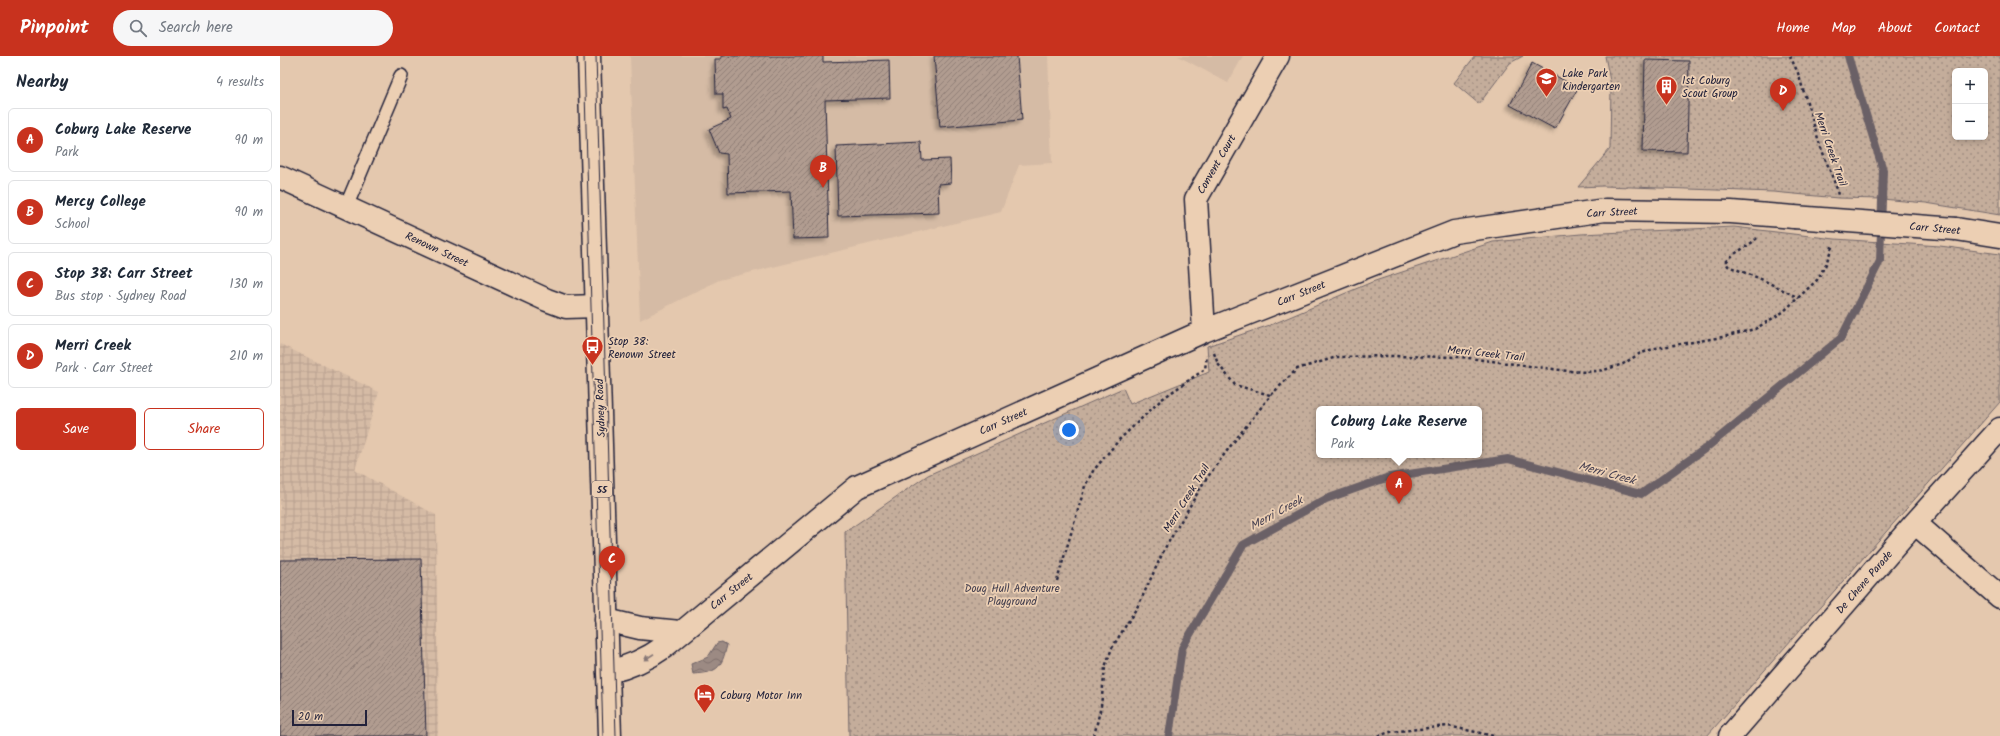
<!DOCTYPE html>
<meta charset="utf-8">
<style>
body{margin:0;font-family:Kalam,sans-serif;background:#f6f6f7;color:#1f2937}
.controls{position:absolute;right:12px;top:12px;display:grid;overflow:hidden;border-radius:6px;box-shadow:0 2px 6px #0003}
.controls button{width:36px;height:36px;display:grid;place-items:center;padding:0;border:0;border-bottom:1px solid #e0e1e3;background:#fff;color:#1f2937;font:20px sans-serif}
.scale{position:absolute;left:12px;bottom:10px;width:75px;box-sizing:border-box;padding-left:4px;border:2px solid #22223b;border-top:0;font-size:11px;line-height:14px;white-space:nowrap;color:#22223b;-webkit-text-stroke:3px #eccfb3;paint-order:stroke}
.you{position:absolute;left:789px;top:374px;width:14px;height:14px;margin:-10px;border:3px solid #fff;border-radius:50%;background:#1a73e8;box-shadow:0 0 0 6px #1a73e833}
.badge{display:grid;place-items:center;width:26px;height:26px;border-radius:50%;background:#c8321e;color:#fff;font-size:13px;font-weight:700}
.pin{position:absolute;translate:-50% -33px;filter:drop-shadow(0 1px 2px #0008)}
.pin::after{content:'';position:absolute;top:21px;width:14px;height:12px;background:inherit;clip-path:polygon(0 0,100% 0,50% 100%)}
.popup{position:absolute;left:1036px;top:350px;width:166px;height:52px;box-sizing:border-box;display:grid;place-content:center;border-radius:6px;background:#fff;filter:drop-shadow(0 1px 3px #0005);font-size:13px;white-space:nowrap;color:#747a83}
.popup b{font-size:15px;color:#1f2937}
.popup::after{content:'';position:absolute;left:50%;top:100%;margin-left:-8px;border:8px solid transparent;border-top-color:#fff}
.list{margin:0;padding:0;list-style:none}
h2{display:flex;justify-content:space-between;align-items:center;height:52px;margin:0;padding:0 16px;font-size:17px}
h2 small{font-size:13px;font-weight:400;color:#747a83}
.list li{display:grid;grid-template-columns:26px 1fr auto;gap:12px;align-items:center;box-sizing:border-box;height:64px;margin:0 8px 8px;padding:0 8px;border:1px solid #e0e1e3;border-radius:6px}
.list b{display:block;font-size:15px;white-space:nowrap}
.list p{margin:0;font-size:13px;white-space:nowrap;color:#747a83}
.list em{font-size:13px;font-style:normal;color:#747a83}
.actions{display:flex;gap:8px;padding:12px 16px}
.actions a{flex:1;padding:9px 0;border:1px solid #c8321e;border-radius:6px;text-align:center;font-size:14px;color:#c8321e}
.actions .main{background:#c8321e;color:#fff}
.icon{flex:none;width:22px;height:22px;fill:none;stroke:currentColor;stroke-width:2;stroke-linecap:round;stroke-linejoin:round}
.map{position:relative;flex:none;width:1720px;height:680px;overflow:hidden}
header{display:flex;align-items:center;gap:24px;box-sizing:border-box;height:56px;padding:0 20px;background:#c8321e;color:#fff}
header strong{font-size:19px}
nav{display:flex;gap:22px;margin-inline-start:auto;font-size:14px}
.search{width:280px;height:36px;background:#f6f6f7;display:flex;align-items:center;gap:10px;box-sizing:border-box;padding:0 14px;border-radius:22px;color:#747a83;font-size:15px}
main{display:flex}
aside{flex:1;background:#fff}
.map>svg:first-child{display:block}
.built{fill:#d5bba5}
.industrial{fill:url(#industrial-grid)}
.grass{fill:url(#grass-dots);stroke:#73686b;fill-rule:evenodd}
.water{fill:url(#water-waves);stroke:#6b6066}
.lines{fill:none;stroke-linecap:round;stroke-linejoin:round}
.stream{stroke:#6b6066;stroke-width:8}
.building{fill:url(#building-hatch);stroke:#22223b;filter:url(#shadow)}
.lane-casing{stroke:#22223b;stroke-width:16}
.street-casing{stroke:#22223b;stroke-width:25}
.highway-casing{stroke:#22223b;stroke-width:25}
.path{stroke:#22223b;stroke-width:2.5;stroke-dasharray:3 3;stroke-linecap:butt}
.lane{stroke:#eccfb3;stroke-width:13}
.street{stroke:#eccfb3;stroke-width:22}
.highway{stroke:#eccfb3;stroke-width:22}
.tram{stroke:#22223b;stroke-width:1}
.street-bridge-casing{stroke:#22223b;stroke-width:25;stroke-linecap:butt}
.street-bridge{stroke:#eccfb3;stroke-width:22}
.oneway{fill:#877877}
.labels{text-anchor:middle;stroke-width:3.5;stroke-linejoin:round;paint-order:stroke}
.shield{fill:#eccfb3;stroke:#5f565f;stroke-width:1}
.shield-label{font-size:10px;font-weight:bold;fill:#22223b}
.poi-label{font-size:11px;fill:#22223b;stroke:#eccfb3;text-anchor:start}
.street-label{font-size:11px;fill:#22223b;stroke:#eccfb3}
.park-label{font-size:11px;fill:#423e4e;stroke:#eccfb3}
.water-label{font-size:12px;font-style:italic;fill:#474151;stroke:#eccfb3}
</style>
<header>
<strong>Pinpoint</strong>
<div class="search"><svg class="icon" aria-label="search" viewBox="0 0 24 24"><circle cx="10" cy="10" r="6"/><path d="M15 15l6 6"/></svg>Search here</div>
<nav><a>Home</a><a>Map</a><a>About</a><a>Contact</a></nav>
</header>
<main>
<aside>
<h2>Nearby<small>4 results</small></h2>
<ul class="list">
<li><span class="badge">A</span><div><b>Coburg Lake Reserve</b><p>Park</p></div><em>90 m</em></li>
<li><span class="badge">B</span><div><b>Mercy College</b><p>School</p></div><em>90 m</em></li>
<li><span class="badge">C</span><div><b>Stop 38: Carr Street</b><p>Bus stop · Sydney Road</p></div><em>130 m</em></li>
<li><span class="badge">D</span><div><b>Merri Creek</b><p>Park · Carr Street</p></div><em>210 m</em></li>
</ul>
<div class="actions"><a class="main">Save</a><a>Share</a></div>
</aside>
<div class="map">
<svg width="1720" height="680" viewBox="0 0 1720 680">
<defs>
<pattern id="industrial-grid" width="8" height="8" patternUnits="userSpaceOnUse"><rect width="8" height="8" fill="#d5bba5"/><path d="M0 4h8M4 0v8" fill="none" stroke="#b7a08f"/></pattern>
<pattern id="grass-dots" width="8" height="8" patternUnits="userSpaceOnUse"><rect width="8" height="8" fill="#c4ad9b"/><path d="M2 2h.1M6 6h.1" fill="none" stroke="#9f8c80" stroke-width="1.8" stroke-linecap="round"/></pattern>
<pattern id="water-waves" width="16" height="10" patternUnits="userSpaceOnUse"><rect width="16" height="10" fill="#9c8a83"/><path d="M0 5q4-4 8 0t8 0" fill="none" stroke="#7f706c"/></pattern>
<pattern id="building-hatch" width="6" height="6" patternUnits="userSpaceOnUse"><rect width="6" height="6" fill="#b19c90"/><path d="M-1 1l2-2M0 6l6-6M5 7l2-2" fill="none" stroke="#907f77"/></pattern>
<filter id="shadow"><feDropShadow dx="-3.5" dy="3.5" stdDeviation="2" flood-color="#0004"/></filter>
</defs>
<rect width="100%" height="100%" fill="#e4c8ae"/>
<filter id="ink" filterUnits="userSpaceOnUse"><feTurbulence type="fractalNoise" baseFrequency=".025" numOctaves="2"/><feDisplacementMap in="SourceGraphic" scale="8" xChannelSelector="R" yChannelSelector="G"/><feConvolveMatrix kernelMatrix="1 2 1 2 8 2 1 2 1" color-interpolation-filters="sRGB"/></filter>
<g filter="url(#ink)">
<path class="built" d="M 350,0 L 768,0 L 772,107 L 739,109 L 721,156 L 439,224 L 360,264 Z
M 898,0 L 963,0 L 948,27 Z"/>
<path class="industrial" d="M 0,288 L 99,336 L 75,414 L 156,459 L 158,680 L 0,680 Z"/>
<path class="grass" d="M 1195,0 L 1243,0 L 1230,7 L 1199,48 L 1174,27 Z
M 1325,0 L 1720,0 L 1720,159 L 1646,147 L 1602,143 L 1558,142 L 1493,136 L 1323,130 L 1298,131 L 1330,93 L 1331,30 ZM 1675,15 L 1705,15 L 1705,81 L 1675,81 Z
M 1454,171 L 1555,183 L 1660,190 L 1720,198 L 1720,346 L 1427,680 L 569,680 L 565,476 L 648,419 L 843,332 L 850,348 L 929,316 L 927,290 L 993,268 L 1092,226 L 1213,186 L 1301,178 ZM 1039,353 L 1199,353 L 1199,399 L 1039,399 Z"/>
<path class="water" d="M 442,586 L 447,589 C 441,614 437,616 413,618 L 411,608 L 428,601 L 437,587 Z"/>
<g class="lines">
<path class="stream" d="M 889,680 L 902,592 L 963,489 L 1046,443 L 1109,421 L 1228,403 L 1361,438 L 1426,392 L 1561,282 L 1600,205 L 1603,114 L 1568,0"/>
</g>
<path class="building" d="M 441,0 L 543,0 L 543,6 L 609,4 L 610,42 L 545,44 L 549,182 L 513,183 L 511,135 L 448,137 L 447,98 L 439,97 L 429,73 L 451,63 L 447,53 L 443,54 L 443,38 L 436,38 L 435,3 L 441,3 Z
M 654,0 L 737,0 L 742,64 L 660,71 Z
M 1365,4 L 1409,5 L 1407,96 L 1363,95 Z
M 1252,7 L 1298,32 L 1275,73 L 1230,49 Z
M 641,86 L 642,104 L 670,103 L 671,127 L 658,128 L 659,157 L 558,160 L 556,90 Z
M 141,503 L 146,680 L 0,680 L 0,504 Z"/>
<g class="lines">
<defs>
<path id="lane" d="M 66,151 L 121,20"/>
<path id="street" d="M 0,121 L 267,244 L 286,251 L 317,250
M 1676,173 L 1720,180
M 924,275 L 916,143 L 998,0
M 1635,467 L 1720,541
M 326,564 L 360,572 L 400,576
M 328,616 C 350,611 366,604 384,591 L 577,431 L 924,275 L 1174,176 L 1325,154 L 1451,156 L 1514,161
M 1450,680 L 1635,467 L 1720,373"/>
<path id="highway" d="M 309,0 L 330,680"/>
</defs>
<use href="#lane" class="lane-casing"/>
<use href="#street" class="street-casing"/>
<use href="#highway" class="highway-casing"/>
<path class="path" d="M 1510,0 L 1518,17 L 1540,89 L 1557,133 L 1558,141
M 1477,182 C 1468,191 1454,196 1446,206 L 1448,210 L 1481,223 L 1519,242
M 934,297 L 938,308 L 955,329 L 990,339
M 777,525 L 805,430 L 813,415 L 839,384 L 882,343 L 925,313 L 927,299
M 814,680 L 821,650 L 825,611 L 832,592 L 859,548 L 885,492 L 924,426 L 952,388 L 991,339 L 1017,313 L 1057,301 L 1110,300 L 1181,301 L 1288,315 L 1307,316 L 1324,314 L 1343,308 L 1359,298 L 1376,292 L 1443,281 L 1475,273 L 1503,256 L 1537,224 L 1546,208 L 1553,188
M 1098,680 L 1110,676 L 1168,670 L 1214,680"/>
<use href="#lane" class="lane"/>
<use href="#street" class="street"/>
<use href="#highway" class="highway"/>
<path class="tram" d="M 304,0 L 323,680
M 316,0 L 336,680"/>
<defs>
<path id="street-bridge" d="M 1514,161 L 1676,173"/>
</defs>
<use href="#street-bridge" class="street-bridge-casing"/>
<use href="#street-bridge" class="street-bridge"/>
</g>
<defs><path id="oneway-solid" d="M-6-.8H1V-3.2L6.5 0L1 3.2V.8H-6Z"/></defs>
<use class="oneway" href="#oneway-solid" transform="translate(369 601) rotate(147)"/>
</g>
<defs>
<symbol id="school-pin" viewBox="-11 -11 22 30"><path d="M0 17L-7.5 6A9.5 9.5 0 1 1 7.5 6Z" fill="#c8321e" stroke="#eccfb3"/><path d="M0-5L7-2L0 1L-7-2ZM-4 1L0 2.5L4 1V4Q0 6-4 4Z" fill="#fff"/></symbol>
<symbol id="building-pin" viewBox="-11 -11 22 30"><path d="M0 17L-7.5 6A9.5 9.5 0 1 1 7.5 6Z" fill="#c8321e" stroke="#eccfb3"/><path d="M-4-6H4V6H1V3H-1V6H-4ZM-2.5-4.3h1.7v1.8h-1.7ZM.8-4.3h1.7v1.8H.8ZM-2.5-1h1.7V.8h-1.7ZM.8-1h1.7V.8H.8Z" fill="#fff"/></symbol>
<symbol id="bus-pin" viewBox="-11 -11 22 30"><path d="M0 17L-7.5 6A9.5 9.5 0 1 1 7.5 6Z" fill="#c8321e" stroke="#eccfb3"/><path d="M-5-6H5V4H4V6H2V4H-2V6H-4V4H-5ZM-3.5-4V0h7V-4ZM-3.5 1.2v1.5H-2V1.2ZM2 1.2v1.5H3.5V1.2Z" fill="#fff"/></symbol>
<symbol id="hotel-pin" viewBox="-11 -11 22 30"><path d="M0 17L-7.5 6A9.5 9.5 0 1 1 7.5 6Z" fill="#c8321e" stroke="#eccfb3"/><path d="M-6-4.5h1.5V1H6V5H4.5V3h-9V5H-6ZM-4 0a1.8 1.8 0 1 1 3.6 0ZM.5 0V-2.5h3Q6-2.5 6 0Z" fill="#fff"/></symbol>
</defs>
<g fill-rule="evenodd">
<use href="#school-pin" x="1254" y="10" width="25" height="34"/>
<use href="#building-pin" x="1374" y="18" width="25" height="34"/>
<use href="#bus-pin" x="300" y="278" width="25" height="34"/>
<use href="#hotel-pin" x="412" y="626" width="25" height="34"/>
</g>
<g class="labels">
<rect class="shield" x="312" y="425" width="20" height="16" rx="3"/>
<g class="shield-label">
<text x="322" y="437">55</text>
</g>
<g class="poi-label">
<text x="1282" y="21">Lake Park<tspan x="1282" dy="13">Kindergarten</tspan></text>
<text x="1402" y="28">1st Coburg<tspan x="1402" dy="13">Scout Group</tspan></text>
<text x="328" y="289">Stop 38:<tspan x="328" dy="13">Renown Street</tspan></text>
<text x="440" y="643">Coburg Motor Inn</text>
</g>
<g class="street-label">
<text transform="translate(1551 93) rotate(71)" y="4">Merri Creek Trail</text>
<text transform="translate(936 108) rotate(-60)" y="4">Convent Court</text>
<text transform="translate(1332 156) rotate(-3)" y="4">Carr Street</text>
<text transform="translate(1655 172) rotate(5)" y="4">Carr Street</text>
<text transform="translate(157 193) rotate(25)" y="4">Renown Street</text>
<text transform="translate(1021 237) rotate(-22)" y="4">Carr Street</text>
<text transform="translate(1206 297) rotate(6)" y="4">Merri Creek Trail</text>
<text transform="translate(320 352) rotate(-92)" y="4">Sydney Road</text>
<text transform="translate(723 365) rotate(-24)" y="4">Carr Street</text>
<text transform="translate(906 442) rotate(-58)" y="4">Merri Creek Trail</text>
<text transform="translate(1584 526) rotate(-49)" y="4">De Chene Parade</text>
<text transform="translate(451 535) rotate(-39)" y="4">Carr Street</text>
</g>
<g class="park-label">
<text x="732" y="536">Doug Hull Adventure<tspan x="732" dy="13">Playground</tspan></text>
</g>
<g class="water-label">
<text transform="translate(1327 417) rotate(15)" y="4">Merri Creek</text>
<text transform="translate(996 457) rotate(-29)" y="4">Merri Creek</text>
</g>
</g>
</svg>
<div class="controls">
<button>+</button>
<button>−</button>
</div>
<div class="scale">20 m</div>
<div class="you"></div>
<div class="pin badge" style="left:1119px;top:448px">A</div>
<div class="popup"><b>Coburg Lake Reserve</b>Park</div>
<div class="pin badge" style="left:543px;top:132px">B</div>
<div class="pin badge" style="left:332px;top:523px">C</div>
<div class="pin badge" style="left:1503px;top:55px">D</div>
</div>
</main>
